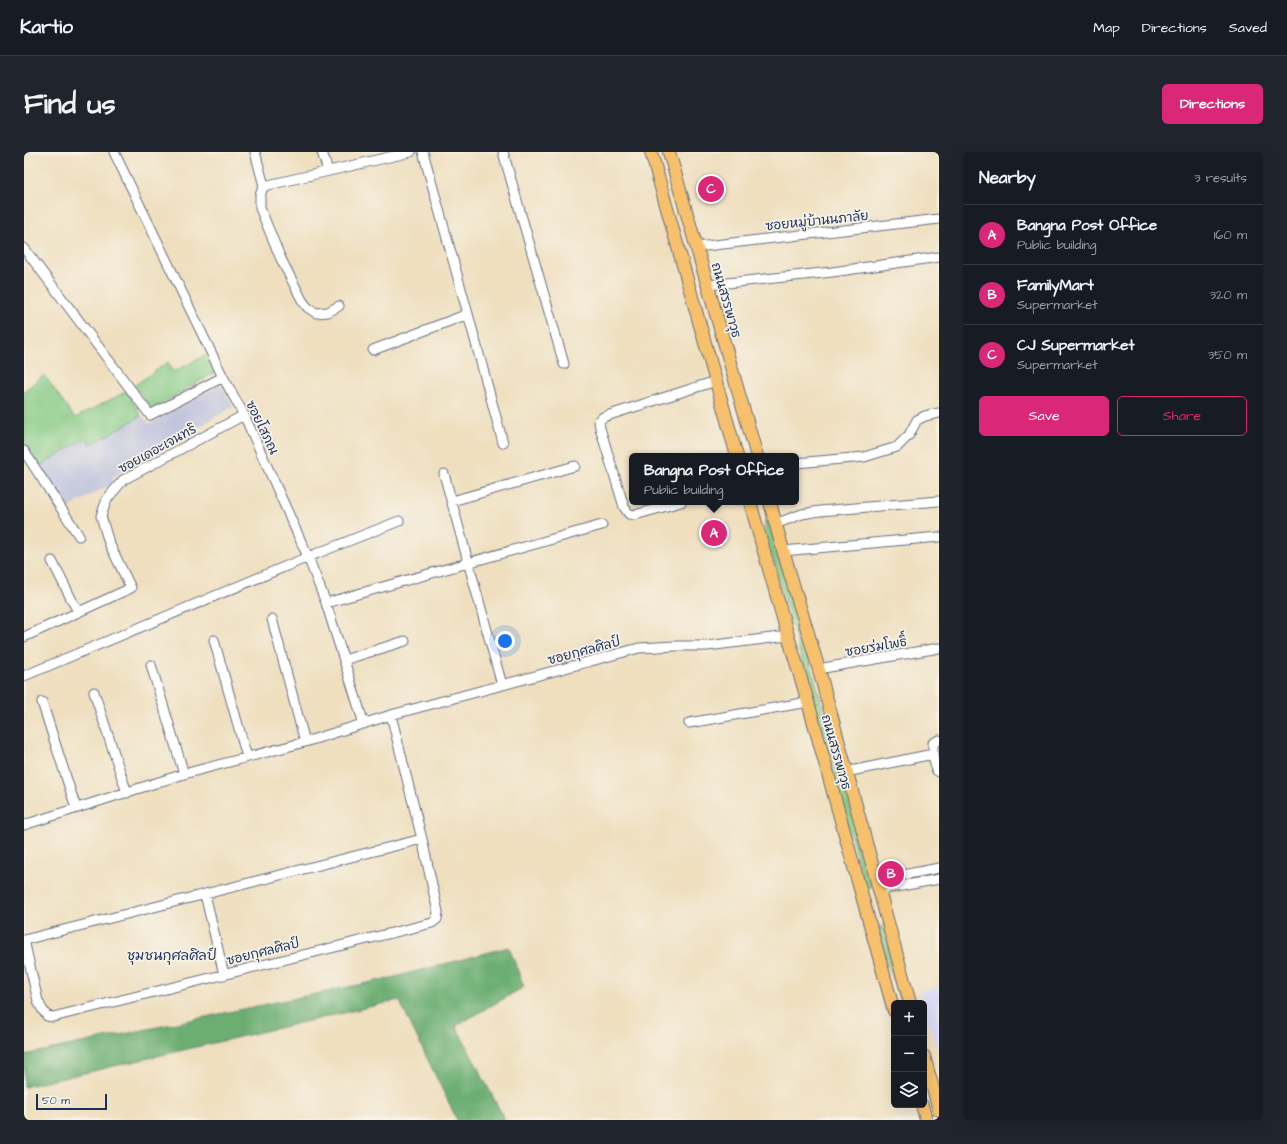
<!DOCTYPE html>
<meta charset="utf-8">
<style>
body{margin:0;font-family:"Architects Daughter","Playpen Sans Thai",sans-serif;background:#20242c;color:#f1f3f6}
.controls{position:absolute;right:12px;bottom:12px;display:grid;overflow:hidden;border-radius:6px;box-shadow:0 4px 16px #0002}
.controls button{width:36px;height:36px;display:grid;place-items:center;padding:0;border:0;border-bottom:1px solid #363941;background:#171b24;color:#f1f3f6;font:20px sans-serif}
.scale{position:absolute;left:12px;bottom:10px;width:71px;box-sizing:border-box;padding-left:4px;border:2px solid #1b2f5e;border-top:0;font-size:11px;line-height:14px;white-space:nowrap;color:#1b2f5e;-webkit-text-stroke:3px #f7f3e8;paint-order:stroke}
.you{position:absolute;left:481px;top:489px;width:14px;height:14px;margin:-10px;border:3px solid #fff;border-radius:50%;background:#1a73e8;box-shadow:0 0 0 6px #1a73e833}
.badge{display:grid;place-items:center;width:26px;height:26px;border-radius:50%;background:#db2777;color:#fff;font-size:13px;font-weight:700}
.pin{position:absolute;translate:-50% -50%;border:2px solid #fff;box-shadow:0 1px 4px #0006}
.popup{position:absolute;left:605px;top:301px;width:170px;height:52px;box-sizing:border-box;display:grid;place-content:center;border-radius:6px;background:#171b24;filter:drop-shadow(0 1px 3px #0005);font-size:13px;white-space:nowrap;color:#9ea1a6}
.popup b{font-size:15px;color:#f1f3f6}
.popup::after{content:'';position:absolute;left:50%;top:100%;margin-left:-8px;border:8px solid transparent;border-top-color:#171b24}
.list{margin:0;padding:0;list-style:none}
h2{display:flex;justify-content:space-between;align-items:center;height:52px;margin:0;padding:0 16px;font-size:17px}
h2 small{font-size:13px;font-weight:400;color:#9ea1a6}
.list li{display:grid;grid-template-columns:26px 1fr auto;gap:12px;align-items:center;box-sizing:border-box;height:60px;padding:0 16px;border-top:1px solid #363941}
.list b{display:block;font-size:15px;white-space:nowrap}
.list p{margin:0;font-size:13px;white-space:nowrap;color:#9ea1a6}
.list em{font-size:13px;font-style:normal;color:#9ea1a6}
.actions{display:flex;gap:8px;padding:12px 16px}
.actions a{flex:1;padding:9px 0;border:1px solid #db2777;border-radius:6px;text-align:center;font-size:14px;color:#db2777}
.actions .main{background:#db2777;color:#fff}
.icon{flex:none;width:22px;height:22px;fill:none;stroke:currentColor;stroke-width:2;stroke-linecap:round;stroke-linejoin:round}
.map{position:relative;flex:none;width:915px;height:968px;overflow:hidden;border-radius:6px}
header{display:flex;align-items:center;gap:24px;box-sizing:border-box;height:56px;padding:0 20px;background:#171b24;border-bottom:1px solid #363941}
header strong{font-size:19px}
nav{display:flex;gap:22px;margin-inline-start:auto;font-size:14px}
.intro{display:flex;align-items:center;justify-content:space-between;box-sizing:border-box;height:96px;padding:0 24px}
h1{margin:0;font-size:28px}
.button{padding:10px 18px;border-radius:6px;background:#db2777;color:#fff;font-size:14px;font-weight:700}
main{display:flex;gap:24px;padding:0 24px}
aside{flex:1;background:#171b24;border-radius:6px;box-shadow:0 4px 16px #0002}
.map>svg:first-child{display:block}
.built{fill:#d8d7f8}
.industrial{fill:#bfc2dd}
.green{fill:#85ca84;stroke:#507c71}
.forest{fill:#6cae72;stroke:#446e68}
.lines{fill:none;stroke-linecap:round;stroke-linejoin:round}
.minor-casing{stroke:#656d80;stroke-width:11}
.major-casing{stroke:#656d80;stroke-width:14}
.minor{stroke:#fff;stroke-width:9}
.major{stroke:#f7c06c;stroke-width:12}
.labels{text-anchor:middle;stroke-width:3.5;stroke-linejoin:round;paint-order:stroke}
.street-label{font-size:13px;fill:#1b2f5e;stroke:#f7f3e8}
.neighbourhood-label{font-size:14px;fill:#1b2f5e;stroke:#f7f3e8}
</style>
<header>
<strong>Kartio</strong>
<nav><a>Map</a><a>Directions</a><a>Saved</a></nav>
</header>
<div class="intro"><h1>Find us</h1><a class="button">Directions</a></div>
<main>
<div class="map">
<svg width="915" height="968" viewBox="0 0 915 968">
<rect width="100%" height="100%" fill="#f7f3e8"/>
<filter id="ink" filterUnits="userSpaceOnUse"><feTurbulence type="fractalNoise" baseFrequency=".025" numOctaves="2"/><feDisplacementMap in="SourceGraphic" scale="8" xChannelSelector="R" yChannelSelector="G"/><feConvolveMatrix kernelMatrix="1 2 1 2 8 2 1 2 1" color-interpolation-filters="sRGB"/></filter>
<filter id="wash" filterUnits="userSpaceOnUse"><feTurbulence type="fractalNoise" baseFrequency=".012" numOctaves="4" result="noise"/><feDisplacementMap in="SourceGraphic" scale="16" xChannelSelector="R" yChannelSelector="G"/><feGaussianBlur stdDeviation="0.9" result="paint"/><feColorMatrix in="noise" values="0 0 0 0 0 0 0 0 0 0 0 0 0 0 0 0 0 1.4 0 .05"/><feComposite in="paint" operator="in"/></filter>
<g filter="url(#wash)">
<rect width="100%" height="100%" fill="#efdfbf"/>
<path class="built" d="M 915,835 L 915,903 L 896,839 Z"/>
<path class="industrial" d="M 197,232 L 209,255 L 88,325 L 90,331 L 43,356 L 16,314 L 62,286 L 67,292 L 117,264 L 126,272 Z"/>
<path class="green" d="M 181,203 L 191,220 L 131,256 L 126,255 L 111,233 L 144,210 L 148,219 L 152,219 Z
M 20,223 L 51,266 L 103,239 L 117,264 L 67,293 L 62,286 L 16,314 L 0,291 L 0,239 Z
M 741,368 L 743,368 L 747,374 L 788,517 L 847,731 L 846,737 L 843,738 L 841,735 L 741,377 Z
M 856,774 L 859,775 L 861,780 L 881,851 L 876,851 L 855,780 Z"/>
<path class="forest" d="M 485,795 L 500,835 L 432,874 L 481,968 L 433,968 L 375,848 L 0,935 L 0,903 L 367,826 Z"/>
</g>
<g filter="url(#ink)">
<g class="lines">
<defs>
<path id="minor" d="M 90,0 L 199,225 L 220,263 L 284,405 L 302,451 L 340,572
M 231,0 L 240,34 L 236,43 L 236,56 L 257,107 L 278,148 L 283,155 L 292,161 L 304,160 L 315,154
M 298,0 L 304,19
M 479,0 L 540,212
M 240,34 L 387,0
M 673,95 L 915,67
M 0,96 L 126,263 L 199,225
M 684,133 L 808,120 L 915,105
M 444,162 L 479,291
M 349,198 L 444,162 L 399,0
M 0,299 L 55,384
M 772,311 L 840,305 L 873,295 L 885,283 L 893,268 L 901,264 L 915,261
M 420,322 L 478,533
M 428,349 L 551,314
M 657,350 L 611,363 L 605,362 L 600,355 L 576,276 L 575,269 L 579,265 L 692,229
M 751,372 L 778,362 L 796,359 L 915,349
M 759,399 L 915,385
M 28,409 L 54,460
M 302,451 L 578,373
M 248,467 L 281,590
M 0,485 L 107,436 L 85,391 L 77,364 L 83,347 L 99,328 L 220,263
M 190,488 L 223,605
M 320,508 L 381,489
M 127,513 L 160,622
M 794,517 L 915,496
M 0,524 L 284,405 L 375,369
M 70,540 L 103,641
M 18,550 L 52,656
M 665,571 L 784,550
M 909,602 L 909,591 L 915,588
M 822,620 L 909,602 L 912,618 L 915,620
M 0,673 L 160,622 L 281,590 L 367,563 L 615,496 L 651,494 L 683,494 L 764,484
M 853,728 L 915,716
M 856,738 L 915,727
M 181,742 L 200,823
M 0,788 L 14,849 L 18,857 L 23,864 L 29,865 L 408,771 L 413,767 L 414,760 L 398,687 L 367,563
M 0,788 L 398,687"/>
<path id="major" d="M 627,0 L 713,304
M 645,0 L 733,304
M 726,350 L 764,484 L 784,550 L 870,859
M 746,350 C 760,407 779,462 795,518 C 826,629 856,740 886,851
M 900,904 L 915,958
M 898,953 L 902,968"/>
</defs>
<use href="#minor" class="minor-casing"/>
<use href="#major" class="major-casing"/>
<use href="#minor" class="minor"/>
<use href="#major" class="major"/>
</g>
</g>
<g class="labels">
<g class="street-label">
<text transform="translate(793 68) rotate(-6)" y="5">ซอยหมู่บ้านนภาลัย</text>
<text transform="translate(703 148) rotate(74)" y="5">ถนนสรรพาวุธ</text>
<text transform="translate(239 275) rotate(64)" y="5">ซอยโสภณ</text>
<text transform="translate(133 296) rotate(-29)" y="5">ซอยเดอะเจนทริ</text>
<text transform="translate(852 494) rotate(-10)" y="5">ซอยร่มโพธิ์</text>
<text transform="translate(560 498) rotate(-15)" y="5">ซอยกุศลศิลป์</text>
<text transform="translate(813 600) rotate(74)" y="5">ถนนสรรพาวุธ</text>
<text transform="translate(239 799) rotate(-14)" y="5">ซอยกุศลศิลป์</text>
</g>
<g class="neighbourhood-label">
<text x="148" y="808">ชุมชนกุศลศิลป์</text>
</g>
</g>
</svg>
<div class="controls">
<button>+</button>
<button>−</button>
<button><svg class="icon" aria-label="layers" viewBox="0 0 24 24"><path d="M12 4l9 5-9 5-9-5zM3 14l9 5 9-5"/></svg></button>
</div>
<div class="scale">50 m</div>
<div class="you"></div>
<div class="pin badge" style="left:690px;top:381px">A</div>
<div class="popup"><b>Bangna Post Office</b>Public building</div>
<div class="pin badge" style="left:867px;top:722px">B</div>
<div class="pin badge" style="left:687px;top:37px">C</div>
</div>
<aside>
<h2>Nearby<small>3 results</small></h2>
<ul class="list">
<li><span class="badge">A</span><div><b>Bangna Post Office</b><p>Public building</p></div><em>160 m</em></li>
<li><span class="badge">B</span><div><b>FamilyMart</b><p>Supermarket</p></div><em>320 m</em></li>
<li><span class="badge">C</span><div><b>CJ Supermarket</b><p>Supermarket</p></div><em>350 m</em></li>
</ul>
<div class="actions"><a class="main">Save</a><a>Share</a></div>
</aside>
</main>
